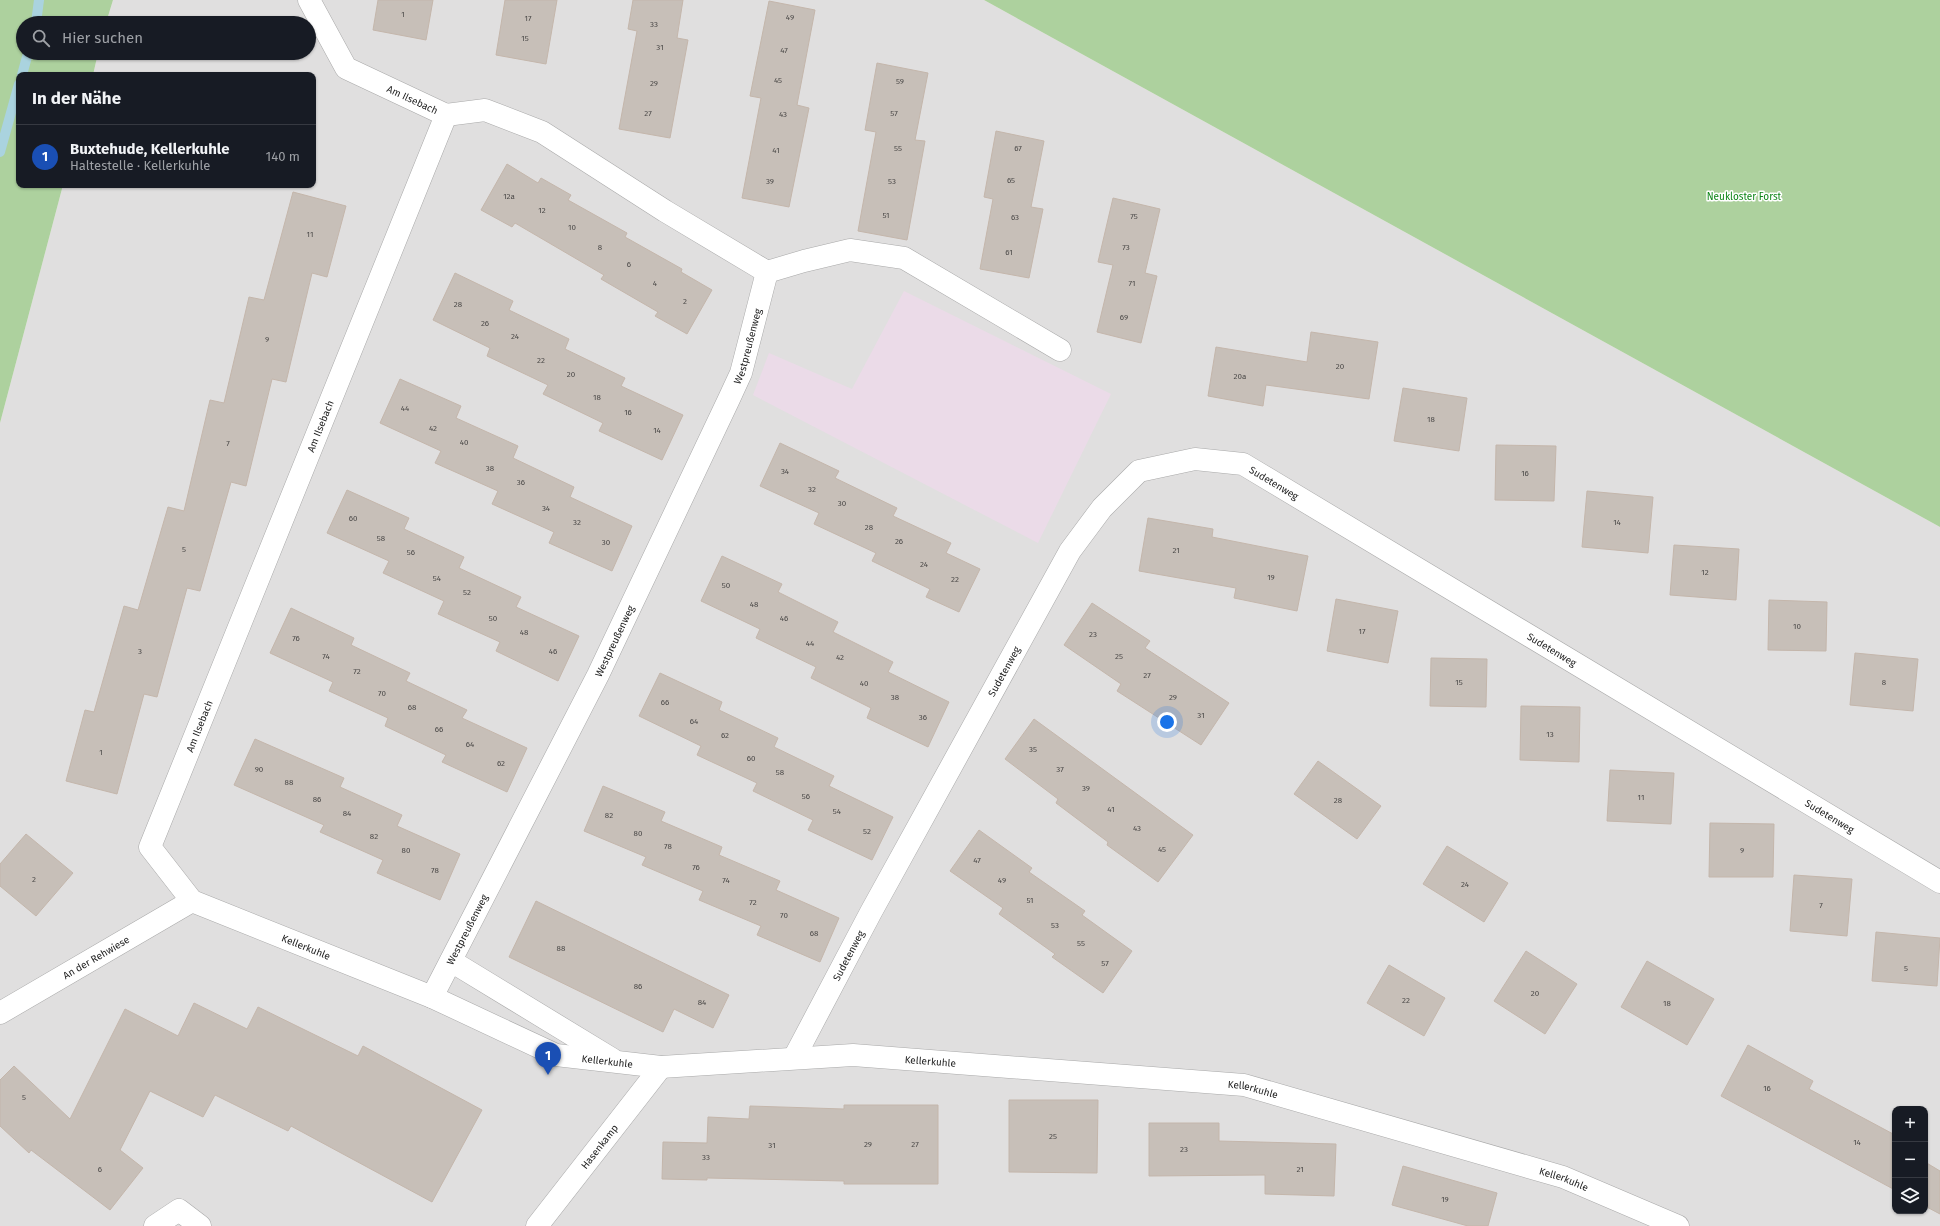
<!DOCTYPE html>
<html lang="de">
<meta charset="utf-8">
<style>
body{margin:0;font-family:"Fira Sans",sans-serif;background:#242831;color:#f1f3f6}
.controls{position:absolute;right:12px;bottom:12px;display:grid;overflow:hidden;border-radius:8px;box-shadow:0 1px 3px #0004}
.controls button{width:36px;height:36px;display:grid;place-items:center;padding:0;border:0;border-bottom:1px solid #363941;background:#171b24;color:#f1f3f6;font:20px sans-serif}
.you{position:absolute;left:1167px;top:722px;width:14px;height:14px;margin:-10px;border:3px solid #fff;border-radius:50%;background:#1a73e8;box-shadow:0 0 0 6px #1a73e833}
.badge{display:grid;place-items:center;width:26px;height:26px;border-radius:50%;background:#1a73e8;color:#fff;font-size:13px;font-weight:700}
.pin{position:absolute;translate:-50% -33px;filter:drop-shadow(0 1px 2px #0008)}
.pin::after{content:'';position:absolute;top:21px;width:14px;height:12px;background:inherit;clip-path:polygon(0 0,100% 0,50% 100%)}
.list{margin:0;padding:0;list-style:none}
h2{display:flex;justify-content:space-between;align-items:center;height:52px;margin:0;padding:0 16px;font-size:17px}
h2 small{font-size:13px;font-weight:400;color:#9ea1a6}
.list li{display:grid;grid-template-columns:26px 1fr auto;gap:12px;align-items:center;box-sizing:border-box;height:64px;padding:0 16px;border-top:1px solid #363941}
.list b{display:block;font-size:15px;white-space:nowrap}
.list p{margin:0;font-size:13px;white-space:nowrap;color:#9ea1a6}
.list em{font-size:13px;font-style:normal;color:#9ea1a6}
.icon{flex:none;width:22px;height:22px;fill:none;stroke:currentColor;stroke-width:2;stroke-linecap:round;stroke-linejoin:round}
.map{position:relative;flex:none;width:1940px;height:1226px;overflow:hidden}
.search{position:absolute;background:#171b24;box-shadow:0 1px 3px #0004;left:16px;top:16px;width:300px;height:44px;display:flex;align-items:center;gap:10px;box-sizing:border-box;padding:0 14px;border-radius:22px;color:#9ea1a6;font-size:15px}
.panel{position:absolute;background:#171b24;box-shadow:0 1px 3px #0004;left:16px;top:72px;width:300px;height:116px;border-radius:8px}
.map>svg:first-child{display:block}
.residential{fill:#e0dfdf;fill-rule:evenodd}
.industrial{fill:#ebdbe8}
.forest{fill:#add19e}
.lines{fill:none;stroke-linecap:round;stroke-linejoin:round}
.stream{stroke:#aad3df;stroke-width:10}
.building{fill:#c7bfb8;stroke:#c4b6ab}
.street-casing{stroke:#a9a9a9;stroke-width:23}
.street{stroke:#fff;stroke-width:22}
.labels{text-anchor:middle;stroke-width:3;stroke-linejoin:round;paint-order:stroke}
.number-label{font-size:8px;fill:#4b4948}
.street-label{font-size:10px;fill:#222;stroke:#fff}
.park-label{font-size:10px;fill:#0c8416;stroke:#fff}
</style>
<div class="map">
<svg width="1940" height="1226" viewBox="0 0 1940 1226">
<rect width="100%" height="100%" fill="#f2efe9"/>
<path class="residential" d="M 113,0 L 984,0 L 1940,527 L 1940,1226 L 0,1226 L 0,423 L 63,185 L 313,185 L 313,75 L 93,75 L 98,53 L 309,53 L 309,23 L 106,23 ZM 1895,1109 L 1925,1109 L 1925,1211 L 1895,1211 Z"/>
<path class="industrial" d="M 904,291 L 1111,394 L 1038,543 L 753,395 L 769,353 L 852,389 Z"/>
<path class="forest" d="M 0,0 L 113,0 L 106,23 L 23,23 L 23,53 L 98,53 L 93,75 L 19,75 L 19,185 L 63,185 L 0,423 Z
M 984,0 L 1940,0 L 1940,527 Z"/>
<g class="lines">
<path class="stream" d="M 36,23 L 39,0
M 22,75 L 28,53
M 0,152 L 19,84"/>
</g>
<path class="building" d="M 378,0 L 433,0 L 426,40 L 373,30 Z
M 505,0 L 557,0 L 546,64 L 496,55 Z
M 633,0 L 683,0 L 677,38 L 688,40 L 670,138 L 619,129 L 637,31 L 628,29 Z
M 769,1 L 815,10 L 797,105 L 809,108 L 789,207 L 742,198 L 761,98 L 750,96 Z
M 877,63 L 928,73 L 915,140 L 925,141 L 907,240 L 858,231 L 876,132 L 865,130 Z
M 996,131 L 1044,141 L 1031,207 L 1043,209 L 1029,278 L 980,269 L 993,199 L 984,197 Z
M 507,164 L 538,183 L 541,178 L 571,195 L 568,200 L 627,233 L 625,237 L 682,269 L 681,272 L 712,290 L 687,334 L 655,316 L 658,312 L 601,279 L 604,275 L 515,223 L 512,227 L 481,210 Z
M 293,192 L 346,206 L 327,277 L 312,273 L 286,382 L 272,379 L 246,486 L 231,482 L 200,591 L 187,588 L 157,697 L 144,694 L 117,794 L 66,781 L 85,710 L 94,712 L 124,606 L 138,610 L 168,507 L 184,511 L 210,400 L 224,403 L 249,297 L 264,300 Z
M 1113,198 L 1160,209 L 1145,273 L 1157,276 L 1141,343 L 1097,332 L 1113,265 L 1098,262 Z
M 455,273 L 513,301 L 509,310 L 569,339 L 565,349 L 625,378 L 621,386 L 683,415 L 662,460 L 599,431 L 603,423 L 543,394 L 548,385 L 487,356 L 490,348 L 433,320 Z
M 1311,332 L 1378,342 L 1369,399 L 1266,385 L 1263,406 L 1208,396 L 1216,347 L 1307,362 Z
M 400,379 L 461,406 L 456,418 L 518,446 L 513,458 L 574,487 L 570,497 L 632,526 L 612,571 L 549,543 L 554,532 L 492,504 L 498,491 L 435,463 L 441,451 L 380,423 Z
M 1403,388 L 1467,398 L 1459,451 L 1394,441 Z
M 780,443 L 839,471 L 835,478 L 897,508 L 893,516 L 951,543 L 946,553 L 980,569 L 959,612 L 926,597 L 930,589 L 872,561 L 876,553 L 814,524 L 819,513 L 760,486 Z
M 1496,445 L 1556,446 L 1554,501 L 1495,500 Z
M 347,490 L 409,518 L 404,529 L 464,557 L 459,568 L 521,597 L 516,607 L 579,636 L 558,681 L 496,651 L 500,642 L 438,614 L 444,601 L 383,573 L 389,561 L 327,533 Z
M 1587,491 L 1653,497 L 1648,553 L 1582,547 Z
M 1148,518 L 1213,529 L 1212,537 L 1308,556 L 1297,611 L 1234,598 L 1236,588 L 1139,571 Z
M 1674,545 L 1739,549 L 1736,600 L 1670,595 Z
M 722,556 L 782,584 L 778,592 L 838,622 L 833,632 L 893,662 L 888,672 L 949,702 L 928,747 L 867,718 L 871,708 L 811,678 L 816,667 L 756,638 L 760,629 L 701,601 Z
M 1336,599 L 1398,611 L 1388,663 L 1327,651 Z
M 1769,600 L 1827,602 L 1826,651 L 1768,650 Z
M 1092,603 L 1150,641 L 1145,648 L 1229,703 L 1201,745 L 1117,691 L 1121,684 L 1064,645 Z
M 291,608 L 354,638 L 351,645 L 410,673 L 406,681 L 467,710 L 462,718 L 527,748 L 507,792 L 442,762 L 446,755 L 385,726 L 388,718 L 329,691 L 333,682 L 270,653 Z
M 1855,653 L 1918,659 L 1913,711 L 1850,705 Z
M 1431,658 L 1487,659 L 1486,707 L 1430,706 Z
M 660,673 L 722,702 L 719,710 L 778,738 L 774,747 L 834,776 L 829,786 L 893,817 L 872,860 L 808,830 L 813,820 L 753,791 L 757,783 L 697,755 L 701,746 L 639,716 Z
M 1521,706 L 1580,707 L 1579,762 L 1520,760 Z
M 1034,719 L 1193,835 L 1158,882 L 1107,845 L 1108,842 L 1056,803 L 1058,799 L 1005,759 Z
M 255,739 L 344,778 L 340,787 L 402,815 L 397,826 L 460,854 L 440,900 L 377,873 L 383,860 L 320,832 L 324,825 L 234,785 Z
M 1318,761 L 1381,806 L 1357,839 L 1294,794 Z
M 1610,770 L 1674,773 L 1671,824 L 1607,821 Z
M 603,786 L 665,812 L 661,821 L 722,847 L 719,855 L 780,881 L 776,890 L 839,918 L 820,962 L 757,935 L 761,926 L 699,900 L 703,891 L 642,865 L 646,857 L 584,831 Z
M 1710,823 L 1774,824 L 1773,877 L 1709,877 Z
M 979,830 L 1032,868 L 1029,872 L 1085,911 L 1082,915 L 1132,951 L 1103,993 L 1052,957 L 1055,954 L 999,914 L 1003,908 L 950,871 Z
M 26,834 L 73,873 L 36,916 L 0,886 L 0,864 Z
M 1447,846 L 1508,883 L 1484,922 L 1423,884 Z
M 1794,875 L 1852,879 L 1847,936 L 1790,931 Z
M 536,901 L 729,995 L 713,1028 L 674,1009 L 663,1032 L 509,957 Z
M 1876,932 L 1940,938 L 1937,986 L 1872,981 Z
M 1526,951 L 1577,984 L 1545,1034 L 1494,1001 Z
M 1647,961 L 1714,999 L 1687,1045 L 1621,1007 Z
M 1389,965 L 1445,998 L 1424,1036 L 1367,1003 Z
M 194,1003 L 247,1029 L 258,1007 L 358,1056 L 363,1046 L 482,1110 L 432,1202 L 291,1126 L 288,1131 L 215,1095 L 203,1117 L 150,1091 L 120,1150 L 143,1168 L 110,1210 L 31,1150 L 29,1153 L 0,1126 L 0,1080 L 14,1066 L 70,1119 L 125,1009 L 178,1036 Z
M 1748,1045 L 1813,1081 L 1809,1089 L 1895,1135 L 1895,1190 L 1721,1096 Z
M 1009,1100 L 1098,1100 L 1097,1173 L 1009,1172 Z
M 844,1105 L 938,1105 L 938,1184 L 844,1184 L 844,1181 L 707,1178 L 707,1180 L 662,1179 L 663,1142 L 707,1143 L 708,1117 L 749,1119 L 750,1106 L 844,1109 Z
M 1149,1123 L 1219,1123 L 1219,1141 L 1336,1144 L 1334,1196 L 1265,1194 L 1265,1175 L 1149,1176 Z
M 1925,1162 L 1940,1171 L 1940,1214 L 1925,1206 Z
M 1403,1166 L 1497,1193 L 1488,1226 L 1468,1226 L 1392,1205 Z"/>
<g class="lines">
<defs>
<g id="street">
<path id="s1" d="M 309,0 L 346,68 L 446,115"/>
<path id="s2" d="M 446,115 L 150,847 L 192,901 L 432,997 L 556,1055 L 661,1067 L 853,1055 L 1244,1085 L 1563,1177 L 1678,1226"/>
<path d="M 446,115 L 485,110 L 542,132 L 665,211 L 767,272"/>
<path d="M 451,961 L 612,1059"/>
<path id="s3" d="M 432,997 L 598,675 L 729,399 L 741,373 L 767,272 L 804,261 L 850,250 L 904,258 L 1060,350"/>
<path id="s4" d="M 0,1013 L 192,901"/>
<path id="s5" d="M 794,1058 L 871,912 L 1070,551 L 1102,508 L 1139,471 L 1195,459 L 1243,464 L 1940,882"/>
<path d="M 155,1226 L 179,1210 L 200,1226"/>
<path id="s6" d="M 537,1226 L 661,1067"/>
</g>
</defs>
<use href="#street" class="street-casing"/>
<use href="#street" class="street"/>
</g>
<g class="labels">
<g class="number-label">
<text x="403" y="17">1</text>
<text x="790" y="20">49</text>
<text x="528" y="21">17</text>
<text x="654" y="27">33</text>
<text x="525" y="41">15</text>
<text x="660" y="50">31</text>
<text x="784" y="53">47</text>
<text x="778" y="83">45</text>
<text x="900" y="84">59</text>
<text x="654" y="86">29</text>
<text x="648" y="116">27</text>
<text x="894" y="116">57</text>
<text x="783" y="117">43</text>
<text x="898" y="151">55</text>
<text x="1018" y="151">67</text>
<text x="776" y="153">41</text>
<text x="1011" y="183">65</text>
<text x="770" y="184">39</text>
<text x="892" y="184">53</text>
<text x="509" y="199">12a</text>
<text x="542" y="213">12</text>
<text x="886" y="218">51</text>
<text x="1134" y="219">75</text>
<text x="1015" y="220">63</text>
<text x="572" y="230">10</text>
<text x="310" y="237">11</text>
<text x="600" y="250">8</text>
<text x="1126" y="250">73</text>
<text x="1009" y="255">61</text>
<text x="629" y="267">6</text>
<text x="655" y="286">4</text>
<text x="1132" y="286">71</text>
<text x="685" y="304">2</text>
<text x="458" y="307">28</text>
<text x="1124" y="320">69</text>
<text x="485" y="326">26</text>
<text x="515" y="339">24</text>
<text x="267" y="342">9</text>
<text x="541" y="363">22</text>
<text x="1340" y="369">20</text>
<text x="571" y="377">20</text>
<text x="1240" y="379">20a</text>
<text x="597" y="400">18</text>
<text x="405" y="411">44</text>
<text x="628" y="415">16</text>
<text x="1431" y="422">18</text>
<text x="433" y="431">42</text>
<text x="657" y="433">14</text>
<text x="464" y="445">40</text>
<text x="228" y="446">7</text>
<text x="490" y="471">38</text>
<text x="785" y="474">34</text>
<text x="1525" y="476">16</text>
<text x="521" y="485">36</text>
<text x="812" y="492">32</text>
<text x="842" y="506">30</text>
<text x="546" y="511">34</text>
<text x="353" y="521">60</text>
<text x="577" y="525">32</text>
<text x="1617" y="525">14</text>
<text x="869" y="530">28</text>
<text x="381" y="541">58</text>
<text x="899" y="544">26</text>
<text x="606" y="545">30</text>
<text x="184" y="552">5</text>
<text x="1176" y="553">21</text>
<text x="411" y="555">56</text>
<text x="924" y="567">24</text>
<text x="1705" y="575">12</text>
<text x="1271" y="580">19</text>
<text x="437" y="581">54</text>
<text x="955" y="582">22</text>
<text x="726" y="588">50</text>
<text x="467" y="595">52</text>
<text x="754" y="607">48</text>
<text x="493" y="621">50</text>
<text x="784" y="621">46</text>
<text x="1797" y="629">10</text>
<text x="1362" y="634">17</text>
<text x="524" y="635">48</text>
<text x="1093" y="637">23</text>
<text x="296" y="641">76</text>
<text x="810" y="646">44</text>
<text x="140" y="654">3</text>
<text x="553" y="654">46</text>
<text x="326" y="659">74</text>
<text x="1119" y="659">25</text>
<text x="840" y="660">42</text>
<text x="357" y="674">72</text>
<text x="1147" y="678">27</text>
<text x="1459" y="685">15</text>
<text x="1884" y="685">8</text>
<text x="864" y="686">40</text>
<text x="382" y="696">70</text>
<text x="895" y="700">38</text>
<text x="1173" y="700">29</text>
<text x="665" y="705">66</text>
<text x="412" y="710">68</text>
<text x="1201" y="718">31</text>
<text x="923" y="720">36</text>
<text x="694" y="724">64</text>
<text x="439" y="732">66</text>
<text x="1550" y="737">13</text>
<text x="725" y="738">62</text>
<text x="470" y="747">64</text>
<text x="1033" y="752">35</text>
<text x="101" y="755">1</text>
<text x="751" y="761">60</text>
<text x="501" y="766">62</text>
<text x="259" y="772">90</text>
<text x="1060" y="772">37</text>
<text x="780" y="775">58</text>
<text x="289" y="785">88</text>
<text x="1086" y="791">39</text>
<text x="806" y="799">56</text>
<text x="1641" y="800">11</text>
<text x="317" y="802">86</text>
<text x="1338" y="803">28</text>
<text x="1111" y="812">41</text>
<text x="837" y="814">54</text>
<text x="347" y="816">84</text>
<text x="609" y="818">82</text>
<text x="1137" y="831">43</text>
<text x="867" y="834">52</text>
<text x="638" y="836">80</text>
<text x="374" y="839">82</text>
<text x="668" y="849">78</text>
<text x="1162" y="852">45</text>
<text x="406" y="853">80</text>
<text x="1742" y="853">9</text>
<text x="977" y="863">47</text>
<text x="696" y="870">76</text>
<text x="435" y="873">78</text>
<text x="34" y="882">2</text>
<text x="726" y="883">74</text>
<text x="1002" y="883">49</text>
<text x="1465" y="887">24</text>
<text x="1030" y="903">51</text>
<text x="753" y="905">72</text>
<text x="1821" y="908">7</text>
<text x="784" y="918">70</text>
<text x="1055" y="928">53</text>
<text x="814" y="936">68</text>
<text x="1081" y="946">55</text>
<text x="561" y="951">88</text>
<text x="1105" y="966">57</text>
<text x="1906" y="971">5</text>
<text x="638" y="989">86</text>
<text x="1535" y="996">20</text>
<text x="1406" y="1003">22</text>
<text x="702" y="1005">84</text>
<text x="1667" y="1006">18</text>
<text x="1767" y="1091">16</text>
<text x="24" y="1100">5</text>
<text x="1053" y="1139">25</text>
<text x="1857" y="1145">14</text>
<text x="868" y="1147">29</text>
<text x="915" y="1147">27</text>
<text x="772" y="1148">31</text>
<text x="1184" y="1152">23</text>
<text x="706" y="1160">33</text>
<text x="100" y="1172">6</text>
<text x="1300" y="1172">21</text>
<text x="1445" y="1202">19</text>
</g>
<g class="street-label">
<text dy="4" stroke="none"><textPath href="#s1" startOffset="151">Am Ilsebach</textPath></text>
<text dy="4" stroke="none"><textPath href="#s3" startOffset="724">Westpreußenweg</textPath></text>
<text transform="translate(320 426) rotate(-68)" y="4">Am Ilsebach</text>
<text dy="4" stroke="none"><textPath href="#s5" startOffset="825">Sudetenweg</textPath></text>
<text dy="4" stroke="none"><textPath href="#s3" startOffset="400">Westpreußenweg</textPath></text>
<text dy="4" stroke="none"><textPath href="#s5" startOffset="1149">Sudetenweg</textPath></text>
<text dy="4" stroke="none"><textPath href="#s5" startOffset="440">Sudetenweg</textPath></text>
<text transform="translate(199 726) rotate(-68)" y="4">Am Ilsebach</text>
<text dy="4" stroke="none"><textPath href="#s5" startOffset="1473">Sudetenweg</textPath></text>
<text dy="4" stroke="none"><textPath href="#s3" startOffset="76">Westpreußenweg</textPath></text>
<text dy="4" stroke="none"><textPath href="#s2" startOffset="981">Kellerkuhle</textPath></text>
<text dy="4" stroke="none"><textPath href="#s5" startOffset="116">Sudetenweg</textPath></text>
<text dy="4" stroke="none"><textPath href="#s4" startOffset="111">An der Rehwiese</textPath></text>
<text dy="4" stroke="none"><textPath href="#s2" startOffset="1305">Kellerkuhle</textPath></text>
<text dy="4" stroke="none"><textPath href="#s2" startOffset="1629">Kellerkuhle</textPath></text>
<text dy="4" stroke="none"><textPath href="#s2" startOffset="1953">Kellerkuhle</textPath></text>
<text dy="4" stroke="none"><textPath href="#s6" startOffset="101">Hasenkamp</textPath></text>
<text dy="4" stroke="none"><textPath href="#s2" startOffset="2277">Kellerkuhle</textPath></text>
</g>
<g class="park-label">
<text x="1744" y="200">Neukloster Forst</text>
</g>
</g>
</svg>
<div class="controls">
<button>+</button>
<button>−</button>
<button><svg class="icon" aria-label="layers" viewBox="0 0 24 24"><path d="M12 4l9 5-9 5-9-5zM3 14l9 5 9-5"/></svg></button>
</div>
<div class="you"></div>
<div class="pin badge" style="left:548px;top:1075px;background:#1a4fb4">1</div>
<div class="search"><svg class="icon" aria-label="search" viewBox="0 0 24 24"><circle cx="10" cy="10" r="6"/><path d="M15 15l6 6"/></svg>Hier suchen</div>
<section class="panel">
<h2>In der Nähe<small></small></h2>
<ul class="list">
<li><span class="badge" style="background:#1a4fb4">1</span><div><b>Buxtehude, Kellerkuhle</b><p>Haltestelle · Kellerkuhle</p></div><em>140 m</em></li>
</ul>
</section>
</div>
